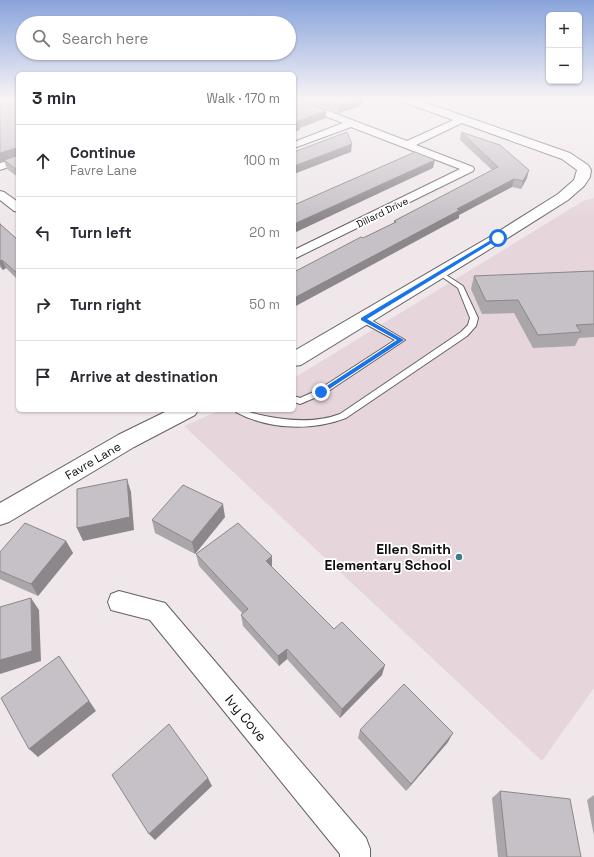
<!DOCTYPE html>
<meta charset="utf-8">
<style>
body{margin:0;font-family:"Space Grotesk",sans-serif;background:#f7f7f7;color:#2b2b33}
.controls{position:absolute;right:12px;top:12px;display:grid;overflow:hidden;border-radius:6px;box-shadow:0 1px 3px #0004}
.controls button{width:36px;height:36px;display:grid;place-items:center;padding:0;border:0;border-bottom:1px solid #e1e1e2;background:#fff;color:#2b2b33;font:20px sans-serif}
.stop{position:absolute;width:12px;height:12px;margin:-9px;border:3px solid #1a73e8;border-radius:50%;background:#fff}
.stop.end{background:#1a73e8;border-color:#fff;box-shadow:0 1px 4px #0008}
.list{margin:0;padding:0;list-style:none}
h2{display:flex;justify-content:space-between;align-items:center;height:52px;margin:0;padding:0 16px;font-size:17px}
h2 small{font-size:13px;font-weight:400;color:#7c7c81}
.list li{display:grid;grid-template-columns:26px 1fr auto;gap:12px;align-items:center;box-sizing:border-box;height:72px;padding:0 16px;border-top:1px solid #e1e1e2}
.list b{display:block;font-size:15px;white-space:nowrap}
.list p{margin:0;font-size:13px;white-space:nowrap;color:#7c7c81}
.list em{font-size:13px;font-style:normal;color:#7c7c81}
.icon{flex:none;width:22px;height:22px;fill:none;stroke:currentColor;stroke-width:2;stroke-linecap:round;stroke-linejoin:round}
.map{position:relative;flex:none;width:594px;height:857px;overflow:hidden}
.search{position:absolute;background:#fff;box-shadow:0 1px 3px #0004;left:16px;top:16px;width:280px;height:44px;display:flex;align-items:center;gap:10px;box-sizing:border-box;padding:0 14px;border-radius:22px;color:#7c7c81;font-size:15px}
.panel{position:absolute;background:#fff;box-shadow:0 1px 3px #0004;left:16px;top:72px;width:280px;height:340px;border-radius:6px}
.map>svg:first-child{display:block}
.built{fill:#e6d6db}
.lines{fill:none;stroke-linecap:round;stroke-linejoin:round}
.service-casing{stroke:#666062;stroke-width:2}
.minor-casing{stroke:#666062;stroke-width:2}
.tertiary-casing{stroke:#666062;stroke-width:2}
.service{fill:#fff;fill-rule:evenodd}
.minor{fill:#fff;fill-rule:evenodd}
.tertiary{fill:#fff;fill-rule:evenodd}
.wall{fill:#aaa6aa}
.shaded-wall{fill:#8b878b}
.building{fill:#c6c1c6;stroke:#8b878b}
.route{fill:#1a73e8}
.poi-dot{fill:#387f88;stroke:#fff;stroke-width:1.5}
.labels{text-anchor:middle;stroke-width:3.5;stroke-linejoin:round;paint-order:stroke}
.far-street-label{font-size:10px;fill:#0f0d0e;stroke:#fff}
.street-label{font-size:12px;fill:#0f0d0e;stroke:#fff}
.near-poi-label{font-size:14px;font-weight:bold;fill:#0f0d0e;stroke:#fff;text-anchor:end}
.near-street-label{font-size:14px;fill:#0f0d0e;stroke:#fff}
</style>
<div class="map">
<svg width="594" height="857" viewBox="0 0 594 857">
<rect width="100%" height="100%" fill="#efe7ea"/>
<path class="built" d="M 594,198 L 594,688 L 542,761 L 184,426 L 221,410 L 294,410 L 294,378 L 585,200 Z"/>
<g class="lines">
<defs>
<path id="service" d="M 440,271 L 463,286 L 478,318 L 476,326 L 467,336 L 346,418 C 312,431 269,430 236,412 L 235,410 C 246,410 254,414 265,416 C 290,421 316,423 340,414 L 461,332 L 468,325 L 470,318 L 458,288 L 438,274 L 437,273 Z
M 360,317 L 366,317 L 405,340 L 324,394 L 300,404 L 294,402 L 294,396 L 300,398 L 318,390 L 395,340 L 360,321 Z"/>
<path id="minor" d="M 294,100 L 300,100 L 407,141 L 460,117 L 466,117 L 468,119 L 466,121 L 416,145 L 473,167 L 474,169 L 473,171 L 294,259 L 294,250 L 460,169 L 351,127 L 294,148 L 294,142 L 343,123 L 294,104 Z
M 18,158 L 18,164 L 0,170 L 0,163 Z
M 0,191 L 4,192 L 18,202 L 18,212 L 14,211 L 0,200 Z
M 119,591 L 165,603 L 366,838 L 370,849 L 370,857 L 340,857 L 340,854 L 150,620 L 111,610 L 108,602 L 111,594 Z"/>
<path id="tertiary" d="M 402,100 L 418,100 L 570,153 L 588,165 L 591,170 L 590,177 L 584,186 L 568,200 L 503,241 L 301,365 L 294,366 L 294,351 L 493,235 L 558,194 L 574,180 L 577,170 L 562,159 L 403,102 Z
M 169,410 L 198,410 L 195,415 L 134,447 L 9,522 L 0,525 L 0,503 L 118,435 Z"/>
</defs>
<use href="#service" class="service-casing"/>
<use href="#minor" class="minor-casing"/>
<use href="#tertiary" class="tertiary-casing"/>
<use href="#service" class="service"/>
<use href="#minor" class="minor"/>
<use href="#tertiary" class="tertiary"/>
</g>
<path class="wall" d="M 18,100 L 18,177 L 7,169 L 4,161 L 0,162 Z
M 305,100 L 362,100 L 362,105 L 339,113 Z
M 461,132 L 527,178 L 521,189 L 512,187 L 459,215 L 459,218 L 363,238 L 394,223 L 394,221 L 492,170 L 460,140 Z
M 0,222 L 1,225 L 18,240 L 18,280 L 6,268 L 3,270 L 0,267 Z
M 594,271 L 594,337 L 579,338 L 575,346 L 533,348 L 514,313 L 482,314 L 471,289 L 474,276 Z
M 225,517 L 195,554 L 155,533 L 152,520 Z
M 66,541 L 73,553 L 38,596 L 0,579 L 0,552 Z
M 196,554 L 272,556 L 272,567 L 334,629 L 382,675 L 340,718 L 287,659 L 279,666 L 243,626 L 241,615 L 242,613 L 199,566 Z
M 360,730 L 448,742 L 406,791 L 358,738 Z
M 500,791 L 581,857 L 498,857 L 492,798 Z
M 594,795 L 594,836 L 587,800 Z"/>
<path class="shaded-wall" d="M 356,100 L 362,100 L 362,105 L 339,113 L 339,106 Z
M 326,111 L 326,118 L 300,128 L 300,130 L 294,132 L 294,124 L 297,121 Z
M 352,144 L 351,152 L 294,174 L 294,166 Z
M 16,148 L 18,157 L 0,162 L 0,153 Z
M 435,160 L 433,168 L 294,233 L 294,224 Z
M 529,170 L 527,178 L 521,189 L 523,181 Z
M 514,179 L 512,187 L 459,215 L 459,218 L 294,307 L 294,298 L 457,209 Z
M 2,260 L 6,268 L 3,270 L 0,264 L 0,261 Z
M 127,479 L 131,492 L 134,530 L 83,541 L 77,528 Z
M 223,504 L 225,517 L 195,554 L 192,542 Z
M 66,541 L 73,553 L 38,596 L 31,584 Z
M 272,556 L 272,568 L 266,561 Z
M 31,598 L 39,610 L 41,661 L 0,674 L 0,660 Z
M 287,649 L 287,659 L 279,666 L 278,656 Z
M 59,656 L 96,711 L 38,757 L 29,749 Z
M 385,665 L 382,675 L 340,718 L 342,709 Z
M 453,733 L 448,742 L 406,791 L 411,784 Z
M 208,778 L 212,786 L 155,840 L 149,834 Z"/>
<path class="building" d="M 6,100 L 18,100 L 18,171 L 4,160 L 16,156 L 16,148 L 0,153 L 0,102 Z
M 294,100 L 298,100 L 326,111 L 297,121 L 300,122 L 294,124 Z
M 324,100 L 356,100 L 339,106 Z
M 347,132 L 352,144 L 294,166 L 294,152 Z
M 461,132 L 500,145 L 529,170 L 523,181 L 514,179 L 457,209 L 460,210 L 294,298 L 294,272 L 361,237 L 363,238 L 396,222 L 394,221 L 498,167 Z
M 415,152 L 435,160 L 294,224 L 294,205 Z
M 0,224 L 18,240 L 18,274 L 2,260 L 0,261 Z
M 594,271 L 594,324 L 576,325 L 581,332 L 538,335 L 518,300 L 486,301 L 474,276 Z
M 127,479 L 130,517 L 77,528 L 77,489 Z
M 183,485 L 223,504 L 192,542 L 152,520 Z
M 25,523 L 66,541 L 31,584 L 0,571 L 0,552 Z
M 238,523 L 272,556 L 266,561 L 334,629 L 342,622 L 385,665 L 342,709 L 287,649 L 278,656 L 241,615 L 248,609 L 196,554 Z
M 31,598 L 32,651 L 0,660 L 0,607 Z
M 59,656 L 89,701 L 29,749 L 1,698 Z
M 404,684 L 453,733 L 411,784 L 360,730 Z
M 169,724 L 208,778 L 149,834 L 112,775 Z
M 500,791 L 570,799 L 581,857 L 507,857 Z"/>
<linearGradient id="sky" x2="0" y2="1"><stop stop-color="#89a4db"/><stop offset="0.45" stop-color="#f8f4f6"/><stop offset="1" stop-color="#f8f4f6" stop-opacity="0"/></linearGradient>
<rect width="594" height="220" fill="url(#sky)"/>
<path class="route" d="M 496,237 L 500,238 L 367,319 L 404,340 L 323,393 L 319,393 L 319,391 L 397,340 L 361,320 L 361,318 Z"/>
<circle class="poi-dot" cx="459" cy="557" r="4"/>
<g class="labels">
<g class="far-street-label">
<text transform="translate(382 212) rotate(-26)" y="4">Dillard Drive</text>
</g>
<g class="street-label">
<text transform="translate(93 461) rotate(-30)" y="4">Favre Lane</text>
</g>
<g class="near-poi-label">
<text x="451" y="554">Ellen Smith<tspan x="451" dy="16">Elementary School</tspan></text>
</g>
<g class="near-street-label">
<text transform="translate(246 718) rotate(50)" y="5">Ivy Cove</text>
</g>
</g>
</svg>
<div class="controls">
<button>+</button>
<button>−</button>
</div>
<div class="stop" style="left:498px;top:238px"></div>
<div class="stop end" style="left:321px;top:392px"></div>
<div class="search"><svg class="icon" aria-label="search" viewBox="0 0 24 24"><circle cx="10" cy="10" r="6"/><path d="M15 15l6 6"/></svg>Search here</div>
<section class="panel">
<h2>3 min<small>Walk · 170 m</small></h2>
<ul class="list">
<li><svg class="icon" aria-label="ahead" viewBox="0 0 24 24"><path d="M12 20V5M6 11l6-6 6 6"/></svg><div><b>Continue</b><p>Favre Lane</p></div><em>100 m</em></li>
<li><svg class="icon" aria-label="left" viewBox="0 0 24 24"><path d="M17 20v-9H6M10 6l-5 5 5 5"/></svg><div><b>Turn left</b></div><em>20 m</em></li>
<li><svg class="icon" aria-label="right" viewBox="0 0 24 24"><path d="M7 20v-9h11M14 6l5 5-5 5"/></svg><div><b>Turn right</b></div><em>50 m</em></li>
<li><svg class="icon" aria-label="arrive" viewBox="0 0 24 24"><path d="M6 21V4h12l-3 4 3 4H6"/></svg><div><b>Arrive at destination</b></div></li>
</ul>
</section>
</div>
